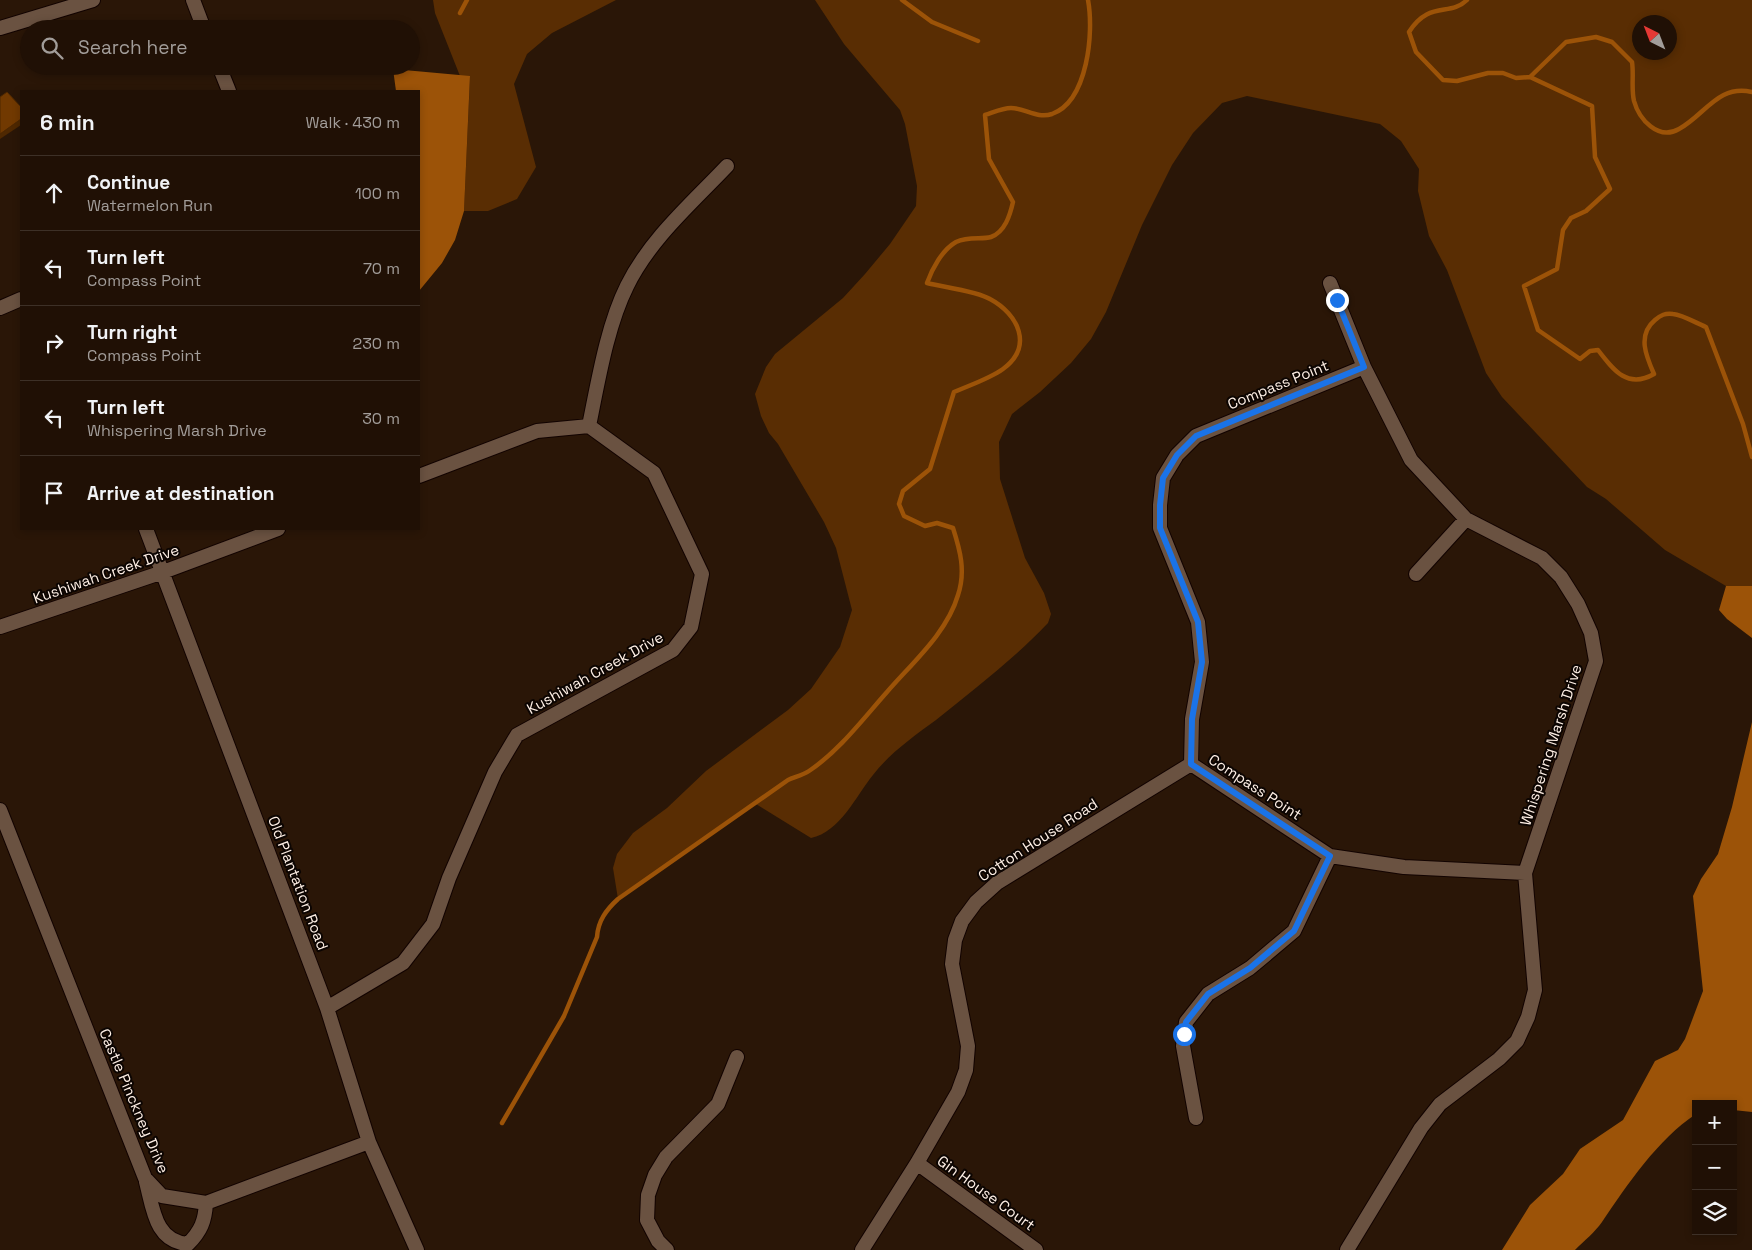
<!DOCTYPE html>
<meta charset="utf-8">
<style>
body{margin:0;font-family:"Space Grotesk",sans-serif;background:#28190f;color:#f1f3f6}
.controls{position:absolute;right:15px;bottom:15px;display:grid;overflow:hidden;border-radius:0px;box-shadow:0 2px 8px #0003}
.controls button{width:45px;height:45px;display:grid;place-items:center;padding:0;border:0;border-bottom:1px solid #3d3027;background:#201005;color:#f1f3f6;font:25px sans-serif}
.compass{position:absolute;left:1632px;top:15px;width:45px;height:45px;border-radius:50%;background:#201005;box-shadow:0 2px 8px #0003;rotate:318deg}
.stop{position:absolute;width:15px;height:15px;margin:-11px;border:4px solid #1a73e8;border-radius:50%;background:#fff}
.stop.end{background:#1a73e8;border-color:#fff;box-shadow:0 1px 5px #0008}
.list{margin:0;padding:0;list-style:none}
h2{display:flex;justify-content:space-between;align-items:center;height:65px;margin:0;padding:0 20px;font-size:21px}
h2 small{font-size:16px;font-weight:400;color:#a29d9a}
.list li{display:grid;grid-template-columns:32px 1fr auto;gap:15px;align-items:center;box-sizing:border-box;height:75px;padding:0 20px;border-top:1px solid #3d3027}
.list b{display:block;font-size:19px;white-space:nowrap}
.list p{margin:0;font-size:16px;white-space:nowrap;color:#a29d9a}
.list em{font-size:16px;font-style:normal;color:#a29d9a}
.icon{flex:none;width:28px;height:28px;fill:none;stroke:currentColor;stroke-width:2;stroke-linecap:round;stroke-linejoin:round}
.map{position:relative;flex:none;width:1752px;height:1250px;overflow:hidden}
.search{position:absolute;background:#201005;box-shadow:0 2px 8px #0003;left:20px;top:20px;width:400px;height:55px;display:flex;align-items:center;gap:12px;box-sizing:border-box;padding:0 18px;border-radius:28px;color:#a29d9a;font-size:19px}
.panel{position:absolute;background:#201005;box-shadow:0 2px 8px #0003;left:20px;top:90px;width:400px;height:440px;border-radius:0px}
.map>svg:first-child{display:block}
.green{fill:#592d03;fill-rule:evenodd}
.water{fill:#9c5308}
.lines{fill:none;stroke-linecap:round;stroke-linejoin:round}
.stream{stroke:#9c5308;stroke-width:4.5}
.street-casing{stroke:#120300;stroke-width:16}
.street{stroke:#6a5241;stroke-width:14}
.shaded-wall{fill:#4f2801}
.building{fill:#713901;stroke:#4f2801}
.route{stroke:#1a73e8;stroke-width:6}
.labels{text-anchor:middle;stroke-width:4;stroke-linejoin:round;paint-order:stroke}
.street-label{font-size:15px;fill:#feefe5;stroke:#0c0502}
</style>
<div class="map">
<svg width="1752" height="1250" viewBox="0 0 1752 1250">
<rect width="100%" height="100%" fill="#2a1607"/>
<path class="green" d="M 433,0 L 616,0 L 552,33 L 527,54 L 514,84 L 536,167 L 517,199 L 488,211 L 464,211 L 470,77 L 460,76 L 435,13 Z
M 815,0 L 1752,0 L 1752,586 L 1726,586 L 1665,550 L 1606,499 L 1587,487 L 1502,397 L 1486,373 L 1447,270 L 1429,236 L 1418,191 L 1419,169 L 1401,141 L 1380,124 L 1247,96 L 1222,103 L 1193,133 L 1172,165 L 1142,225 L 1106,312 L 1091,339 L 1071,363 L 1040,392 L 1012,414 L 999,442 L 1000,479 L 1025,558 L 1044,593 L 1051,614 L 1048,623 C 1014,659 974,689 936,720 C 914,736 890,753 873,775 C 856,796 840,832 811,838 L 756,804 L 618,899 L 613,868 L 617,854 L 633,833 L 667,808 L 706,771 L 788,710 L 811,689 L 840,647 L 852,610 L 836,548 L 824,522 L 778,444 L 769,433 L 761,416 L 755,394 L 766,367 L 775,354 L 843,298 L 865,274 L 890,244 L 916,206 L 917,186 L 905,124 L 900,110 L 844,44 ZM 1640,22 L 1670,22 L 1670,52 L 1640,52 Z"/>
<path class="water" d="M 393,69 L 470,76 L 464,211 L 455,240 L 442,263 L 419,291 L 419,91 L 396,91 Z
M 1726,586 L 1752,586 L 1752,638 L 1727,619 L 1719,610 Z
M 1752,722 L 1752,1112 L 1733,1110 L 1733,1104 L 1696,1104 L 1696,1114 C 1658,1139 1627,1185 1602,1222 C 1595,1232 1584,1241 1575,1250 L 1502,1250 L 1530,1205 L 1563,1174 L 1580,1149 L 1623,1120 L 1655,1061 L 1678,1050 L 1685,1039 L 1703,991 L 1693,896 L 1701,879 L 1718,854 L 1732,807 Z"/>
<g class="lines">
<path class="stream" d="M 902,0 L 932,22 L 978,41
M 1467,0 C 1450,17 1429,0 1409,32 L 1416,52 L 1443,80 L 1457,81 L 1488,73 L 1503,73 L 1516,78 L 1530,77 L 1566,42 L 1596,37 L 1612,42 L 1632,62 C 1634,75 1631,88 1634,101 C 1639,119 1658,141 1679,129 C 1705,115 1718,84 1752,92
M 460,13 L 467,0
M 1530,77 L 1592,106 L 1595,157 L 1610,189 L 1586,211 L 1571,218 L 1563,230 L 1557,269 L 1524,286 L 1538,330 L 1580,359 L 1590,351 L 1598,350 C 1614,371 1628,389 1654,374 C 1646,356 1637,335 1655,320 C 1661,315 1665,313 1673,314 C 1683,315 1696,323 1706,327 L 1743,424 L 1752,457
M 502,1123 L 564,1016 L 597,937 C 598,921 606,910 618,899 L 788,780 C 795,777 803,775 809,771 C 839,751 863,719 887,692 C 912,663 947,633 958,595 C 966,571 960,550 953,528 L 937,523 L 925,526 L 904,516 L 899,504 L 903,491 L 930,469 L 954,392 C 970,385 989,379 1003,369 C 1034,346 1018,314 990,299 C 977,291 943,287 927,283 C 932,269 942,250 956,242 C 969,236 982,240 991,237 C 1005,232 1010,215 1013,202 L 989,159 L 985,115 C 992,113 1002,108 1011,108 C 1025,108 1037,119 1052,114 C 1088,101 1094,32 1088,0"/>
<defs>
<path id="street" d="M 193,0 L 204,29
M 0,28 L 93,0
M 219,66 L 229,91
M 1330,283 L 1364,367 L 1411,460 L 1466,519 L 1542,558 L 1561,577 L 1578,604 L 1591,633 L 1596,661 L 1525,873 L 1535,990 L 1528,1017 L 1517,1041 L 1499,1059 L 1440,1104 L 1421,1128 L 1347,1250
M 0,308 L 21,299
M 1364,367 L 1196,436 L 1177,455 L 1163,478 L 1160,505 L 1160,528 L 1198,622 L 1202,662 L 1192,719 L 1191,764 L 1330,856 L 1404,867 L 1525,873
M 589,426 C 598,382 607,326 627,286 C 650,239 692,203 727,166
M 146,529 L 327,1008 L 369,1142 L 417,1250
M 1416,574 L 1466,519
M 0,627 L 163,572 L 278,529
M 0,810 L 145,1178 L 162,1196 L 206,1203 L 369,1142
M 327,1008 L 403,963 L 433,924 L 449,878 L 495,772 L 517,735 L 673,650 L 691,627 L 702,574 L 654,473 L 589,426 L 537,431 L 419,476
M 1196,1118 L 1183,1046 L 1186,1022 L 1208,994 L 1250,968 L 1294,931 L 1330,856
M 917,1163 L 1036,1250
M 146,1182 C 153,1208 155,1242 188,1244 C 201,1231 205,1221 206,1203
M 667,1250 L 658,1241 L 647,1220 L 648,1195 L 655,1175 L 666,1157 L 718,1104 L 737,1057
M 862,1250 L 917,1163 L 958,1092 L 966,1070 L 968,1046 L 952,964 L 955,940 L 962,921 L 976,902 L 997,883 L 1191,764"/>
</defs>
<use href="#street" class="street-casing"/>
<use href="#street" class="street"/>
</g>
<path class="shaded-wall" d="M 21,119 L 21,125 L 0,139 L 0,134 Z"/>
<path class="building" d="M 7,92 L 21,107 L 21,119 L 0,134 L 0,97 Z"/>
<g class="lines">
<path class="route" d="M 1184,1034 L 1186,1022 L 1208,994 L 1250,968 L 1294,931 L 1330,856 L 1191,764 L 1192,719 L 1202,662 L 1198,622 L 1160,528 L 1160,505 L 1163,478 L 1177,455 L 1196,436 L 1364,367 L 1337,300"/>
</g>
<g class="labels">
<g class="street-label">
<text transform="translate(1278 385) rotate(-22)" y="5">Compass Point</text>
<text transform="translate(106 574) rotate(-19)" y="5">Kushiwah Creek Drive</text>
<text transform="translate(595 673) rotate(-29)" y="5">Kushiwah Creek Drive</text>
<text transform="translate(1551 745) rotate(-72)" y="5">Whispering Marsh Drive</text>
<text transform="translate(1255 787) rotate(33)" y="5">Compass Point</text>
<text transform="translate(1038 840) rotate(-33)" y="5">Cotton House Road</text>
<text transform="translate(298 883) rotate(69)" y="5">Old Plantation Road</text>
<text transform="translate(134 1101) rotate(67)" y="5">Castle Pinckney Drive</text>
<text transform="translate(986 1193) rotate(36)" y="5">Gin House Court</text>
</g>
</g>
</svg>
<div class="controls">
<button>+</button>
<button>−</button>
<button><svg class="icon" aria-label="layers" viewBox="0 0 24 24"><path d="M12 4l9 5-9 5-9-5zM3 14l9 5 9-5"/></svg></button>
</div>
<svg class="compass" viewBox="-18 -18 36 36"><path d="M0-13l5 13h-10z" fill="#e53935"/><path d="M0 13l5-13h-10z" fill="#a29d9a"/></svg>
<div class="stop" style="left:1184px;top:1034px"></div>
<div class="stop end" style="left:1337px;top:300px"></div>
<div class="search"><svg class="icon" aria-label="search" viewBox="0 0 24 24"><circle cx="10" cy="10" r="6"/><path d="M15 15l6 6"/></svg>Search here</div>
<section class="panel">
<h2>6 min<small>Walk · 430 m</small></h2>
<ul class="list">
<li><svg class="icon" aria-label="ahead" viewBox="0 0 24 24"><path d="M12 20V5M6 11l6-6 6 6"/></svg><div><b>Continue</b><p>Watermelon Run</p></div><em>100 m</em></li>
<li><svg class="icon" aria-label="left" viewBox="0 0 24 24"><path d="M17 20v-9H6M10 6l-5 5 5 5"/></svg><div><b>Turn left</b><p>Compass Point</p></div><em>70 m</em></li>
<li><svg class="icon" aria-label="right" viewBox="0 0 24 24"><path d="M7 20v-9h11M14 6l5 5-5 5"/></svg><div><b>Turn right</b><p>Compass Point</p></div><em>230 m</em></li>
<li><svg class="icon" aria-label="left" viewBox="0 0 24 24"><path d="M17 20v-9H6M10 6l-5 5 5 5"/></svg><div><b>Turn left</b><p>Whispering Marsh Drive</p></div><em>30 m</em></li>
<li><svg class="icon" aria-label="arrive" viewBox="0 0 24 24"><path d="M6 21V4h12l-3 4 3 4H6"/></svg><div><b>Arrive at destination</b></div></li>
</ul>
</section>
</div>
